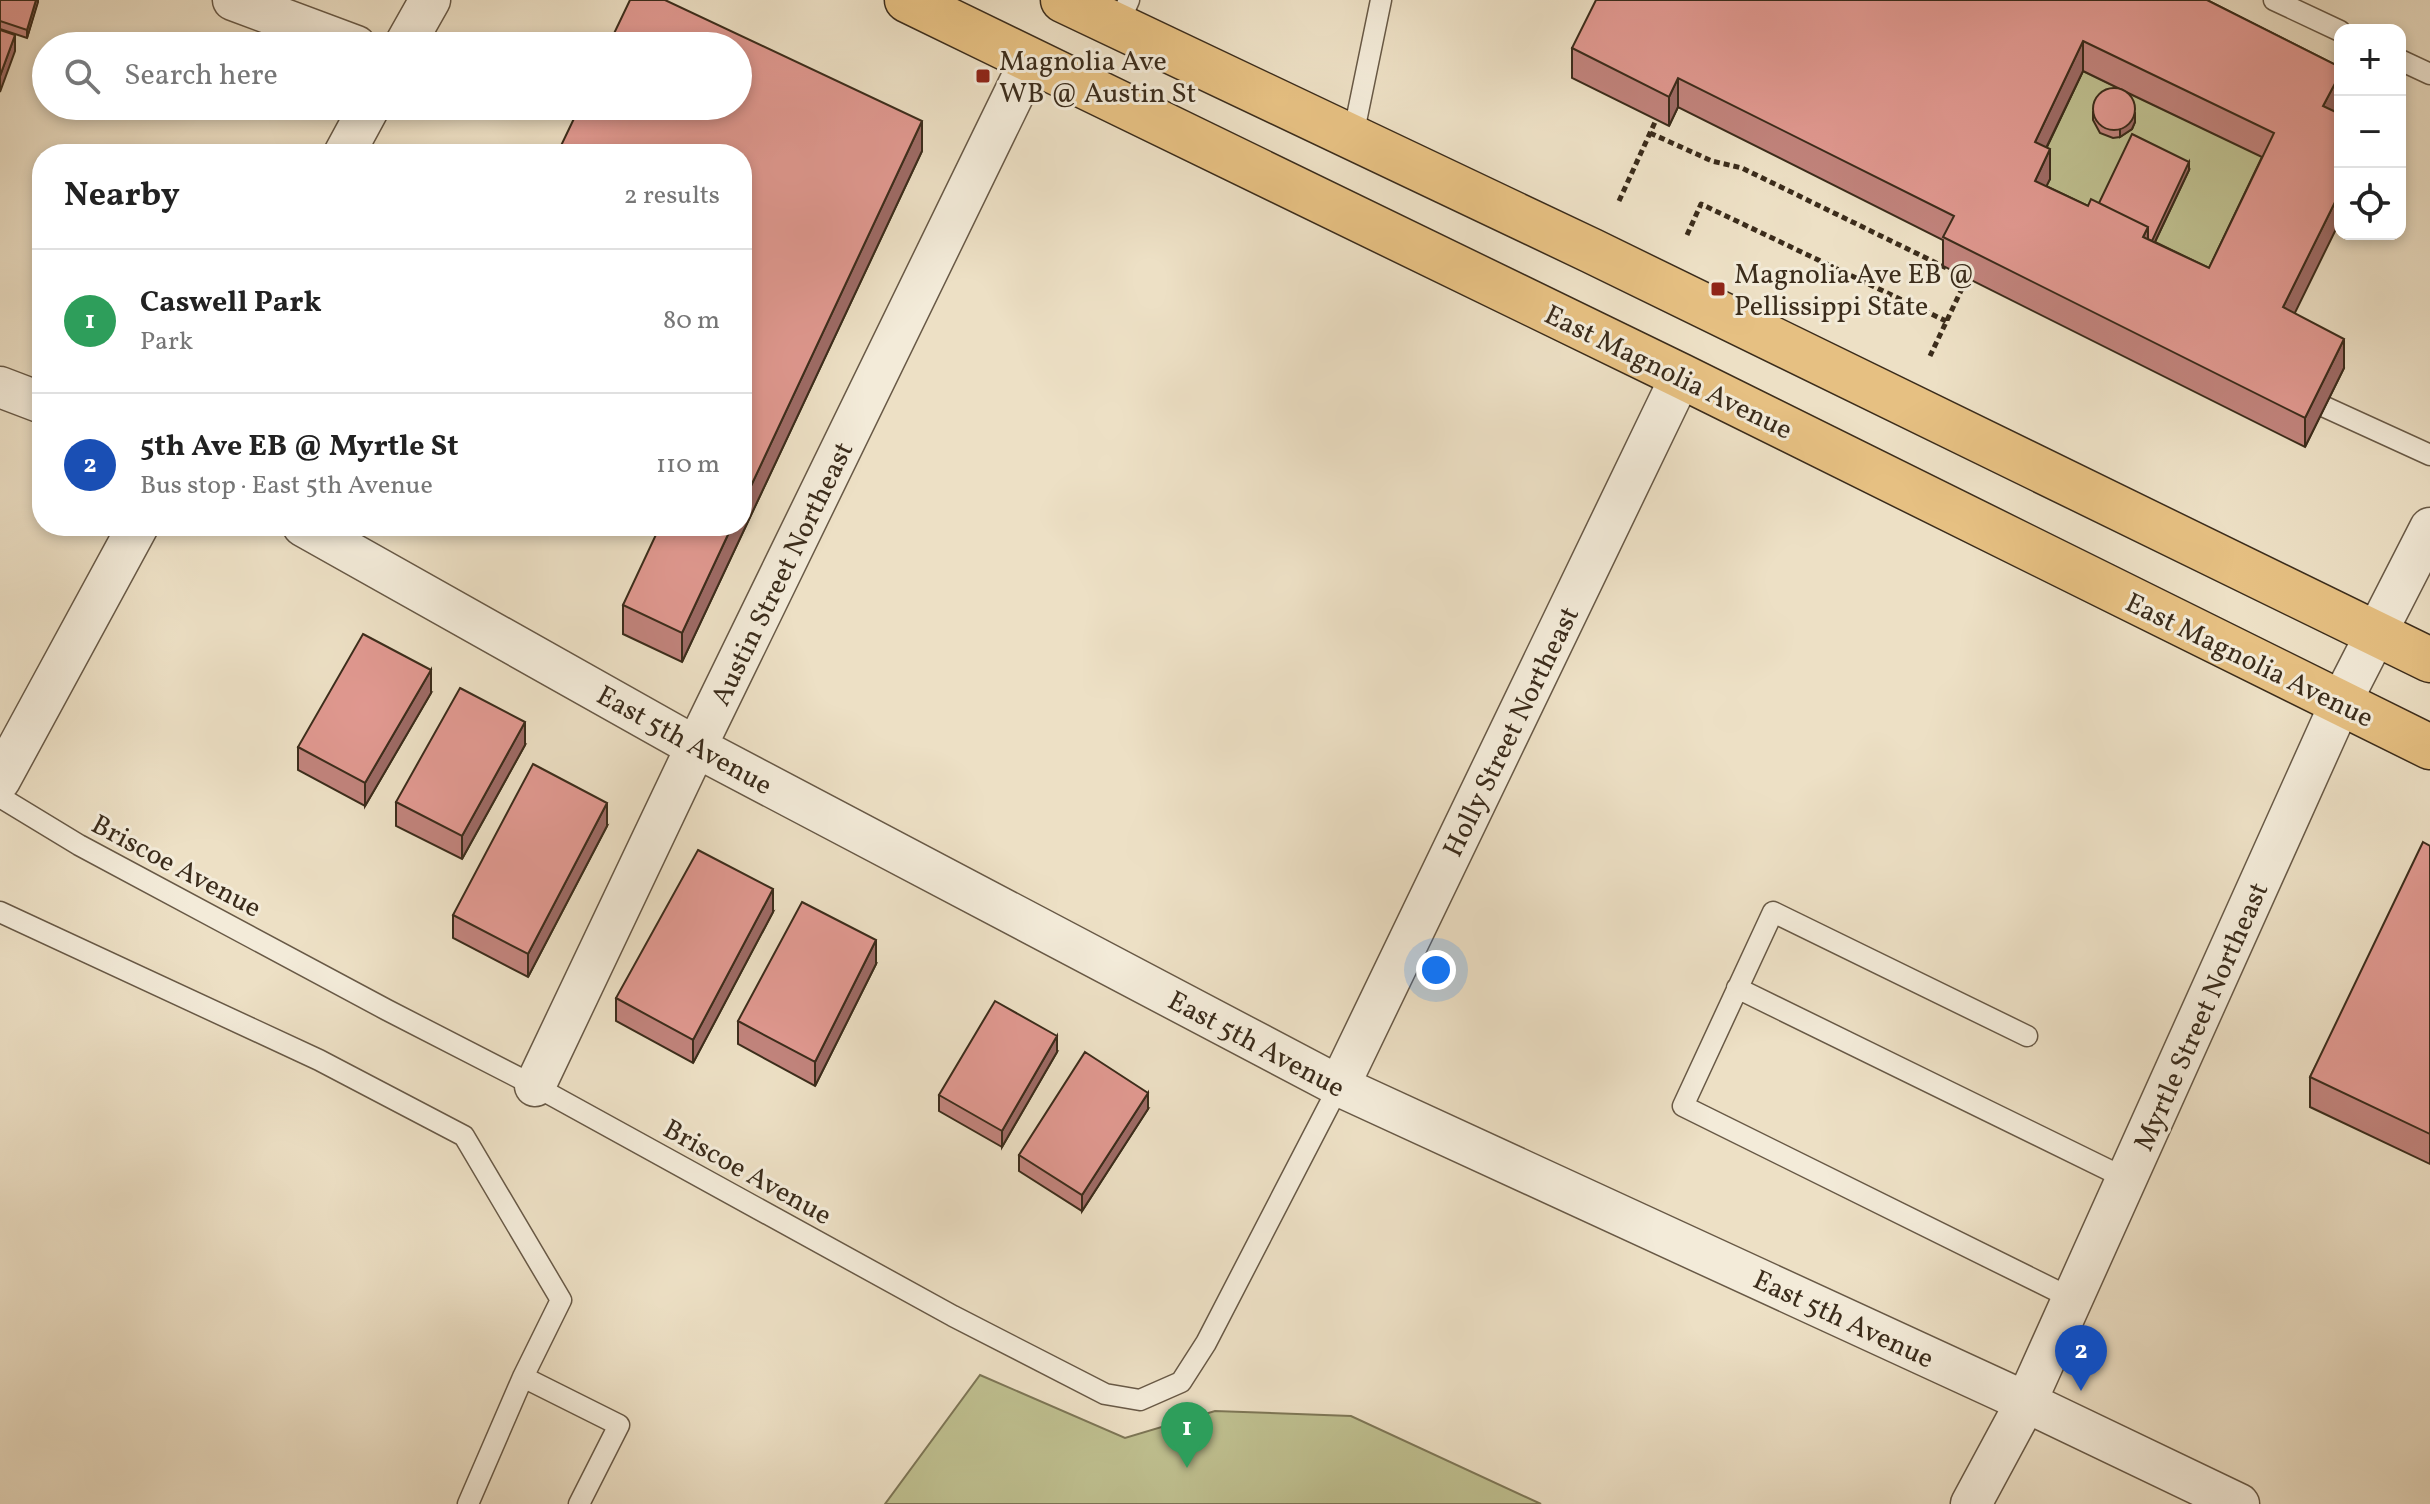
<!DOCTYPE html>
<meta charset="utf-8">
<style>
body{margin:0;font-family:Vollkorn,serif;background:#f6f6f6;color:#222}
.controls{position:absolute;right:24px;top:24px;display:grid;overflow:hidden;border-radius:16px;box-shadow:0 4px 12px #0003}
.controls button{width:72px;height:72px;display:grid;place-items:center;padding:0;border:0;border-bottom:2px solid #e0e0e0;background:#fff;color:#222;font:40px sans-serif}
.you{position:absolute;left:1436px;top:970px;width:28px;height:28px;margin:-20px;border:6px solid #fff;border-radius:50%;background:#1a73e8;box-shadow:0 0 0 12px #1a73e833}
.badge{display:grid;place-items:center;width:52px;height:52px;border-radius:50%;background:#8f2418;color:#fff;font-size:26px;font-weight:700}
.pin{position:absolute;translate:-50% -66px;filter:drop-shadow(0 2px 4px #0008)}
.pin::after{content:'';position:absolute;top:42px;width:28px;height:24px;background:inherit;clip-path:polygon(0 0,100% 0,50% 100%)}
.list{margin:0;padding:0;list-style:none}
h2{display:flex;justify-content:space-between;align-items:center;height:104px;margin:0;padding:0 32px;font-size:34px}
h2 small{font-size:26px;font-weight:400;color:#767676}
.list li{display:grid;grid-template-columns:52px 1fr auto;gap:24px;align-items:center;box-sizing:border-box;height:144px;padding:0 32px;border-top:2px solid #e0e0e0}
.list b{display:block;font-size:30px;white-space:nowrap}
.list p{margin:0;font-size:26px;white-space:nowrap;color:#767676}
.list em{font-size:26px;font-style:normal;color:#767676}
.icon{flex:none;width:44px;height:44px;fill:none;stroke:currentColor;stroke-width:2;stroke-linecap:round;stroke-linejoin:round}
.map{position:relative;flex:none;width:2430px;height:1504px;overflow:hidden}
.search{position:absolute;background:#fff;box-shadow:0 4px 12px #0003;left:32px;top:32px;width:720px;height:88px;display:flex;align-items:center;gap:20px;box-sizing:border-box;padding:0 28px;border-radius:44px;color:#767676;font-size:30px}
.panel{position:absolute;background:#fff;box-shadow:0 4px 12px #0003;left:32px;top:144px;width:720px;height:392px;border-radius:32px}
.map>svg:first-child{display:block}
.green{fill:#bfc090;stroke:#7d7656;stroke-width:2}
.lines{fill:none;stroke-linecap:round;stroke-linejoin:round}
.service-casing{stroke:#685946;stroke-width:23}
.minor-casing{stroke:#685946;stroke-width:43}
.primary-casing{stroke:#3b2c1b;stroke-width:47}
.path{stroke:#3b2c1b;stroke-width:5;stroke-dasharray:6 4;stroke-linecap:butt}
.service{stroke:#f3ebd9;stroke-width:20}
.minor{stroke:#f3ebd9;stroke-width:40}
.primary{stroke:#e6c082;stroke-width:44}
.wall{fill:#c2847d;stroke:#3b2c1b;stroke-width:2;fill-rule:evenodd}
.shaded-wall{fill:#9e6b66;stroke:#3b2c1b;stroke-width:2}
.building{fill:#e19991;stroke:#3b2c1b;stroke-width:2;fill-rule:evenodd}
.poi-dot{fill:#8f2418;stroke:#f3ebd9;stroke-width:3}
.labels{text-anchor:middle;stroke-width:6;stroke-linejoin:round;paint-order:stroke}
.poi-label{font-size:28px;fill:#3b2c1b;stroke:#f3ebd9;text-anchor:start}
.street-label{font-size:28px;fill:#3b2c1b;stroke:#f3ebd9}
</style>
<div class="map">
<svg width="2430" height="1504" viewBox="0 0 2430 1504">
<rect width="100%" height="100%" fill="#ede0c5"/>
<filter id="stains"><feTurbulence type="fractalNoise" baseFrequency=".0025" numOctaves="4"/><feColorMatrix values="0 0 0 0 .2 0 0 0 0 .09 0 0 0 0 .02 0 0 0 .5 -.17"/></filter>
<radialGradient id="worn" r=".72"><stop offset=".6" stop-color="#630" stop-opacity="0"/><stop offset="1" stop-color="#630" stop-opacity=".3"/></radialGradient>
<path class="green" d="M 2083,71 L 2274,162 L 2209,298 L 2035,210 L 2035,171 Z
M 980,1375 L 1125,1438 L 1215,1411 L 1351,1416 L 1541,1504 L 885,1504 Z"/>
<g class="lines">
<defs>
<path id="service" d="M 2274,0 L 2340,31
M 1118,25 L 1129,0
M 2400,60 L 2430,74
M 1353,136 L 1381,0
M 2325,407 L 2430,455
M 0,797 L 79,845 L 387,1010 L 535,1086 L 953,1316 L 1105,1394 L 1140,1400 L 1181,1382 L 1206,1343 L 1339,1086
M 0,912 L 319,1060 L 464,1136 L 561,1300 L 523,1377 L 468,1504
M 1737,988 L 2127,1179
M 2027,1036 L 1773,912 L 1683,1106 L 2073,1299
M 523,1377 L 619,1425 L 579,1504"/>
<path id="minor" d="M 233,0 L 356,46
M 404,46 L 430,0
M 344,154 L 370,106
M 0,387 L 42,403
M 303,526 L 696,747 L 1339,1086 L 2026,1402 L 2239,1504
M 0,780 L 138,526
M 535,1086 L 696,747 L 1030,61
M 1339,1086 L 1681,376
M 1971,1504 L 2026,1402 L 2340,704 L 2430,528"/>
<path id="primary" d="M 907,0 L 1681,376 L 2430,747
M 1063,0 L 1592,251 L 2430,660"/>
</defs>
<use href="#service" class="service-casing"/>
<use href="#minor" class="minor-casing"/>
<use href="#primary" class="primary-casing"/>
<path class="path" d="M 1650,133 L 1712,161 L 1742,168 L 1967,278 L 1930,356
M 1619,201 L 1656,120
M 1687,235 L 1701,204 L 1946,321"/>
<use href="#service" class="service"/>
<use href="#minor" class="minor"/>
<use href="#primary" class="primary"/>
</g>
<path class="wall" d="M 0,0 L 38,0 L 27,38 L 0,29 Z
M 2207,0 L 2340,67 L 2340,103 L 2335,112 L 2294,313 L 2344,368 L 2305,447 L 1943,266 L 1943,240 L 1678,107 L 1669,126 L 1572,78 L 1572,48 ZM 2083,71 L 2124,91 L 2093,112 L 2093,120 L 2100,133 L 2113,138 L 2120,137 L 2132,129 L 2135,122 L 2126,92 L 2262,157 L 2209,268 L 2155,242 L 2189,170 L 2099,203 L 2088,206 L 2046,186 L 2050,179 L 2047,147 Z
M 922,151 L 682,662 L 623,634 L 623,605 Z
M 431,693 L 365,806 L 298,770 L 298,747 Z
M 525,745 L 462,859 L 396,826 L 396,802 Z
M 607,826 L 528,977 L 453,938 L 453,915 Z
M 2430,846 L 2430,1164 L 2310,1107 L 2310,1077 Z
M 773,912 L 693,1063 L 616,1021 L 616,998 Z
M 876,964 L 815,1086 L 738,1044 L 738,1021 Z
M 1057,1052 L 1002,1147 L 939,1111 L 939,1095 Z
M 1148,1109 L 1082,1211 L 1019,1171 L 1019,1155 Z"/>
<path class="shaded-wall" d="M 36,0 L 38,0 L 38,2 L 27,38 L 27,30 Z
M 15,35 L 15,51 L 0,92 L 0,76 Z
M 2083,41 L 2083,71 L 2035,171 L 2035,142 Z
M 2340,74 L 2340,103 L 2323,136 L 2323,106 Z
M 1678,78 L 1678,107 L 1669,126 L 1669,97 Z
M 2135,114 L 2135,122 L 2132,129 L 2120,137 L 2120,129 Z
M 922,121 L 922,151 L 682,662 L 682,633 L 732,526 L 742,526 L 742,505 Z
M 2050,149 L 2050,179 L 2035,210 L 2035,181 Z
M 2189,162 L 2189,170 L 2143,267 L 2143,237 L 2148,227 Z
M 2340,192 L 2340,221 L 2283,337 L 2283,307 Z
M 2344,339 L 2344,368 L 2305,447 L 2305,418 Z
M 431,670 L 431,693 L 365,806 L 365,783 Z
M 525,722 L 525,745 L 462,859 L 462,836 Z
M 607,803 L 607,826 L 528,977 L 528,954 Z
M 773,889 L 773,912 L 693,1063 L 693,1040 Z
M 876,940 L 876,964 L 815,1086 L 815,1062 Z
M 1057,1036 L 1057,1052 L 1002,1147 L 1002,1131 Z
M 1148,1093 L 1148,1109 L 1082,1211 L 1082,1195 Z"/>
<path class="building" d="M 0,0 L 36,0 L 27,30 L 0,21 Z
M 630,0 L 665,0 L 922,121 L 742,505 L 742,154 L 557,154 L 580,106 L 738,106 L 738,46 L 608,46 Z
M 1596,0 L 2207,0 L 2340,67 L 2340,74 L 2323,106 L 2340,114 L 2340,192 L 2283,307 L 2344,339 L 2305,418 L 1943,237 L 1954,216 L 1678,78 L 1669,97 L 1572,48 ZM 2083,41 L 2274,133 L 2209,268 L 2143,237 L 2148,227 L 2091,199 L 2088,206 L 2035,181 L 2050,149 L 2035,142 Z
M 0,30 L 15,35 L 0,76 Z
M2093 109a21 21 0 1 1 42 0a21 21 0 1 1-42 0Z
M 2132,134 L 2189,162 L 2152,241 L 2148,239 L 2148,227 L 2099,203 Z
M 660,526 L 732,526 L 682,633 L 623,605 Z
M 363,634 L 431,670 L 365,783 L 298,747 Z
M 460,688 L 525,722 L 462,836 L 396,802 Z
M 533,764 L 607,803 L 528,954 L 453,915 Z
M 2423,842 L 2430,846 L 2430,1134 L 2310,1077 Z
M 698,850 L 773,889 L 693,1040 L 616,998 Z
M 802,902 L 876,940 L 815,1062 L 738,1021 Z
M 995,1001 L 1057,1036 L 1002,1131 L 939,1095 Z
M 1085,1052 L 1148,1093 L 1082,1195 L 1019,1155 Z"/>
<g class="poi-dot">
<rect x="975" y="68" width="16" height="16" rx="4"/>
<rect x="1710" y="281" width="16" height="16" rx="4"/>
</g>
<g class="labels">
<g class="poi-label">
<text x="999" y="70">Magnolia Ave<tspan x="999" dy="32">WB @ Austin St</tspan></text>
<text x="1734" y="283">Magnolia Ave EB @<tspan x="1734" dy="32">Pellissippi State</tspan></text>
</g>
<g class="street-label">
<text transform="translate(1669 371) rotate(26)" y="10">East Magnolia Avenue</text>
<text transform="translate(781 573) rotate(-64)" y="10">Austin Street Northeast</text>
<text transform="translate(2250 659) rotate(26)" y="10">East Magnolia Avenue</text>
<text transform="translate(1510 731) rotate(-64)" y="10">Holly Street Northeast</text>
<text transform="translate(685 739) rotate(29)" y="10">East 5th Avenue</text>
<text transform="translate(177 865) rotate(28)" y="10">Briscoe Avenue</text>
<text transform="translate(2200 1016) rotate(-66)" y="10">Myrtle Street Northeast</text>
<text transform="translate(1257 1043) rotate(28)" y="10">East 5th Avenue</text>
<text transform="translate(748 1171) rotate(29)" y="10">Briscoe Avenue</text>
<text transform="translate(1844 1318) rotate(25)" y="10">East 5th Avenue</text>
</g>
</g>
<rect width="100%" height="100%" filter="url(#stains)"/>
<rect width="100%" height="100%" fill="url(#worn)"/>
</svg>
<div class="controls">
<button>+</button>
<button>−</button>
<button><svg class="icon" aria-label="locate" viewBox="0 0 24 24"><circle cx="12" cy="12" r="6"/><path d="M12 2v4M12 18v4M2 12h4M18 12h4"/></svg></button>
</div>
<div class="you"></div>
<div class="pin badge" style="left:1187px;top:1468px;background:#2e9e5b">1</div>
<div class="pin badge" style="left:2081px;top:1391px;background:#1a4fb4">2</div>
<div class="search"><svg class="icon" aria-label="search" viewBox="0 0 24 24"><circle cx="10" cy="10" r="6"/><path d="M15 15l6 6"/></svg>Search here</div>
<section class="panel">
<h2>Nearby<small>2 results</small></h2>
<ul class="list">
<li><span class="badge" style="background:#2e9e5b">1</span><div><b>Caswell Park</b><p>Park</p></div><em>80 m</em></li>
<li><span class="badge" style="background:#1a4fb4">2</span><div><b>5th Ave EB @ Myrtle St</b><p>Bus stop · East 5th Avenue</p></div><em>110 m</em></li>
</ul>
</section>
</div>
